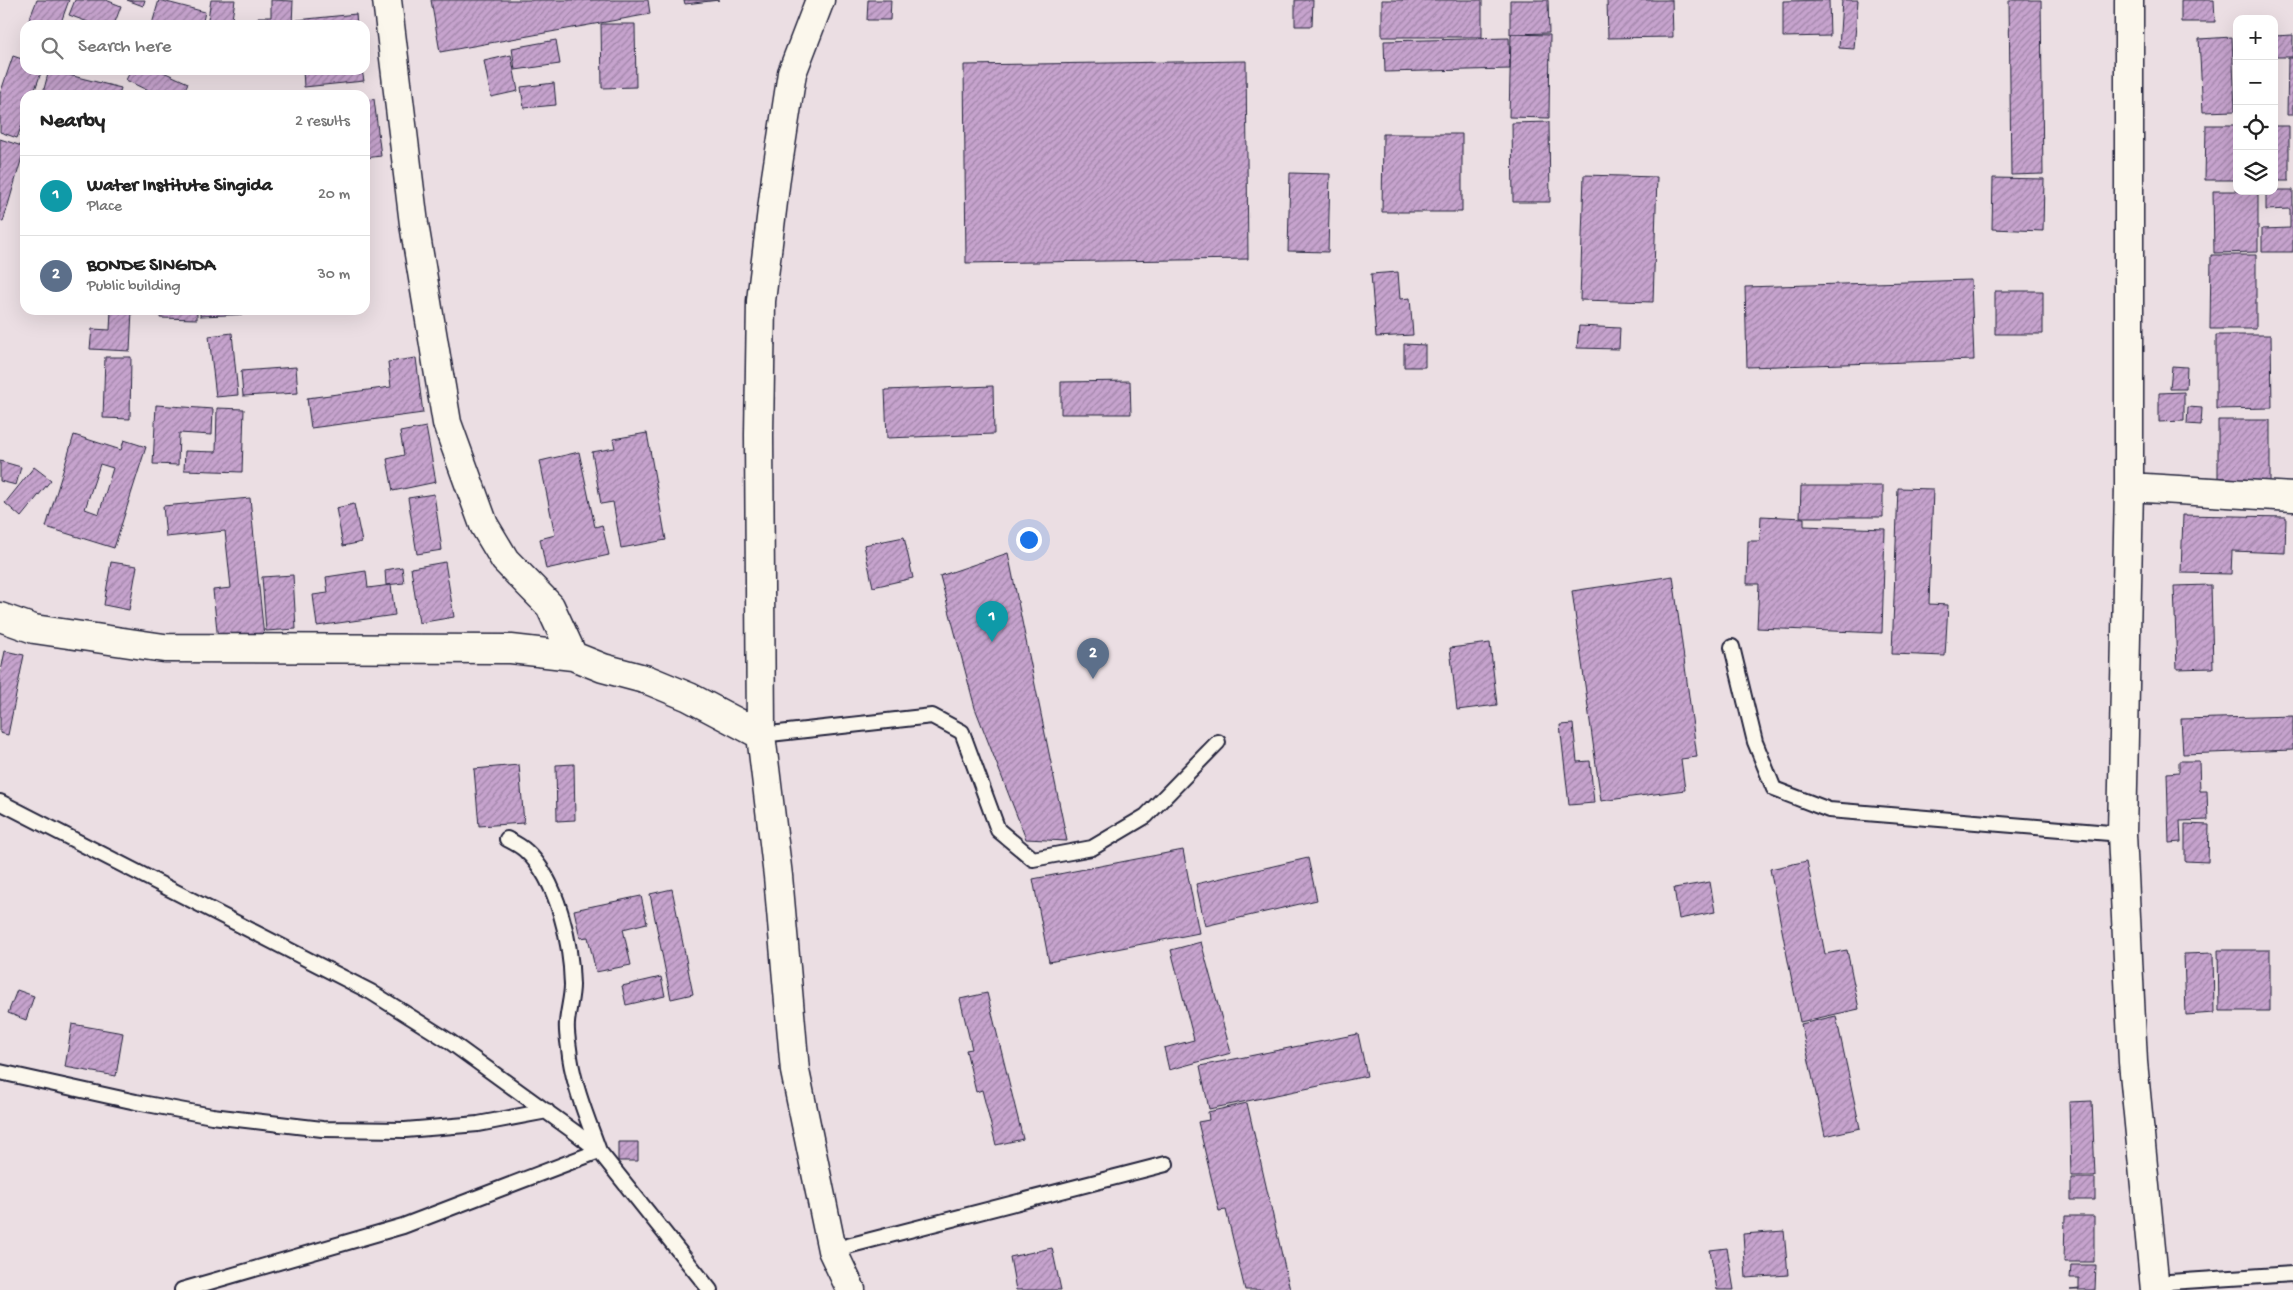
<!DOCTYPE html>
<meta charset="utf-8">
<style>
body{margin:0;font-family:"Gochi Hand",sans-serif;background:#f2f2f2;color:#222}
.controls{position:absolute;right:15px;top:15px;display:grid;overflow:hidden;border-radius:10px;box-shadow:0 5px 20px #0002}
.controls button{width:45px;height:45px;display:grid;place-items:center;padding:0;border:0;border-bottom:1px solid #e0e0e0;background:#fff;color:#222;font:25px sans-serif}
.you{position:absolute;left:1028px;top:539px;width:18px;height:18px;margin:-12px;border:4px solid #fff;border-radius:50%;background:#1a73e8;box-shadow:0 0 0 8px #1a73e833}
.badge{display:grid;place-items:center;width:32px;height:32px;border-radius:50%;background:#7c3aed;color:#fff;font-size:16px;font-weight:700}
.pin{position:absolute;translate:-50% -41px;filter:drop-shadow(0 1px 2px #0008)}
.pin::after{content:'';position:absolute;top:26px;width:18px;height:15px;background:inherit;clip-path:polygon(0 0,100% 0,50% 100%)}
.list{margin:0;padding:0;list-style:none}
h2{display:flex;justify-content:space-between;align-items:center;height:65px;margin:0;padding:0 20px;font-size:21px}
h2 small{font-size:16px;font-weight:400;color:#767676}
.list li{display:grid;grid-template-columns:32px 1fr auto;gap:15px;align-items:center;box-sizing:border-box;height:80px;padding:0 20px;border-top:1px solid #e0e0e0}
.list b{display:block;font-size:19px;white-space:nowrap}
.list p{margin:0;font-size:16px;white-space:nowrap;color:#767676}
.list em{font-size:16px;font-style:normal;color:#767676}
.icon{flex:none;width:28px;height:28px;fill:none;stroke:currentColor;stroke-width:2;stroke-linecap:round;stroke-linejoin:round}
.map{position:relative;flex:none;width:2293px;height:1290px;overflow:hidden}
.search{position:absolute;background:#fff;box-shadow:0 5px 20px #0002;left:20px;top:20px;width:350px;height:55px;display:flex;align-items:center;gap:12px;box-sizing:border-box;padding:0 18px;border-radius:15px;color:#767676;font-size:19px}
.panel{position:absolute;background:#fff;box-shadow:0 5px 20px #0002;left:20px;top:90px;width:350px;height:225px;border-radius:15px}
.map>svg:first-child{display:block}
.building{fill:url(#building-hatch);stroke:#22223b;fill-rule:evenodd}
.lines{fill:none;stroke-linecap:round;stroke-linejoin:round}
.service-casing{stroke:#22223b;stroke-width:18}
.minor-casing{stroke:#22223b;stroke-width:31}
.service{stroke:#fbf7ec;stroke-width:14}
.minor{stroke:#fbf7ec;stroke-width:28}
</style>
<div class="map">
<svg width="2293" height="1290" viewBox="0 0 2293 1290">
<defs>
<pattern id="building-hatch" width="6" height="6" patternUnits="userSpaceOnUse" patternTransform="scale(1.25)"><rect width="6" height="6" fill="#c6a3cd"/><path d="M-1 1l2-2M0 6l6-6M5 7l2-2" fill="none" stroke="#a084a8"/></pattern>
</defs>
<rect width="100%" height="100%" fill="#ebdee3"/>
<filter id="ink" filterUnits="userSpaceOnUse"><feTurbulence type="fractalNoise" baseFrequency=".02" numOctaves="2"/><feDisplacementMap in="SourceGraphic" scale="10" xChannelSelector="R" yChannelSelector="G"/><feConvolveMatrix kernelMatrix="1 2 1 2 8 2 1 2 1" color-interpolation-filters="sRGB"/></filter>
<g filter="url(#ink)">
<path class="building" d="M 37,0 L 69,0 L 60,25 L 27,25 Z
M 75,0 L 106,0 L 121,6 L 114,25 L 96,25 L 69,15 Z
M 127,0 L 145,0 L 143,6 Z
M 159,0 L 205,12 L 202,25 L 152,24 Z
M 211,0 L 235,0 L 231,25 L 207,25 Z
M 271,0 L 293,1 L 292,25 L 257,25 L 258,17 L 271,17 Z
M 431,0 L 648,0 L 650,14 L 440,52 Z
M 684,0 L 719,0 L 685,4 Z
M 868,0 L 891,0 L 890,20 L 867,20 Z
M 1295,0 L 1313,0 L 1312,26 L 1295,26 Z
M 1382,0 L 1482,0 L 1482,37 L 1382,37 Z
M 1510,0 L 1548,0 L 1549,33 L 1510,34 Z
M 1607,0 L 1672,0 L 1673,37 L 1608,38 Z
M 1829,0 L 1830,36 L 1783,37 L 1783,1 Z
M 1842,0 L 1858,0 L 1854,49 L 1839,48 Z
M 2009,0 L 2041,0 L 2043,174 L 2011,175 Z
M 2181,0 L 2214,0 L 2215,22 L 2181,22 Z
M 356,14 L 357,25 L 297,25 L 297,20 Z
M 601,24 L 635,24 L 636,87 L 602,88 Z
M 1511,34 L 1550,35 L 1549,118 L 1509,117 Z
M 2293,35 L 2293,57 L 2274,57 L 2274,36 Z
M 2232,37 L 2235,111 L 2203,112 L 2199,39 Z
M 1509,38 L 1510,69 L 1385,72 L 1384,41 Z
M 556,40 L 560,64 L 515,70 L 512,48 Z
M 511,55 L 518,91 L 491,97 L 484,61 Z
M 13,56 L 25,60 L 25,70 L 42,70 L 33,95 L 25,95 L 25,117 L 17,138 L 0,132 L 0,94 Z
M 2288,58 L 2293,58 L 2293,115 L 2287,115 Z
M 1246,61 L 1248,259 L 966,263 L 964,65 Z
M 49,70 L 121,88 L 119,95 L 52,95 L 43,93 Z
M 131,70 L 159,70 L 188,83 L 182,95 L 157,95 L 126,80 Z
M 303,70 L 362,70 L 364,81 L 304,87 Z
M 554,83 L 556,105 L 524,108 L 521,87 Z
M 374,99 L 381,156 L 365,158 L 365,100 Z
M 1549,122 L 1550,202 L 1513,202 L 1512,123 Z
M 2206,125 L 2237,125 L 2237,180 L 2205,180 Z
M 2274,126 L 2289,126 L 2289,181 L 2274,181 Z
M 1383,134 L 1462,134 L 1462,212 L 1382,212 Z
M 0,139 L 25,147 L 3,222 L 0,221 Z
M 1290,173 L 1330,174 L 1328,252 L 1288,251 Z
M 1584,175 L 1657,177 L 1653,302 L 1580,300 Z
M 1993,178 L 2044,179 L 2043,231 L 1992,229 Z
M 2274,190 L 2293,190 L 2293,252 L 2262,252 L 2262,229 L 2290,228 L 2290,209 L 2266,210 L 2266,191 Z
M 2213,191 L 2258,191 L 2258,252 L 2214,253 Z
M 2211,255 L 2256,255 L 2256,329 L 2210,329 Z
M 1398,272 L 1400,299 L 1410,298 L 1413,335 L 1376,337 L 1371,274 Z
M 1971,280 L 1974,360 L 1747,367 L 1745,287 Z
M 1995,291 L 2043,291 L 2043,334 L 1995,334 Z
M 111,310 L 132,310 L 130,351 L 90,349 L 92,329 L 110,330 Z
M 161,310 L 197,310 L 197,319 L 160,318 Z
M 200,310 L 282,310 L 282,313 L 200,316 Z
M 1579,326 L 1620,328 L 1619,349 L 1577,348 Z
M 232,333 L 238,395 L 216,397 L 209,336 Z
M 2216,335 L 2271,335 L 2272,408 L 2216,409 Z
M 1404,344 L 1425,345 L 1425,367 L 1404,367 Z
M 105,357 L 131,357 L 130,419 L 103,418 Z
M 416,358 L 423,413 L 311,428 L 307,398 L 391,387 L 388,362 Z
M 2172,366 L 2187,367 L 2186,389 L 2170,389 Z
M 296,367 L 298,393 L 243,396 L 241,371 Z
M 1130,381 L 1131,414 L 1061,414 L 1061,382 Z
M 993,386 L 994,434 L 887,438 L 885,390 Z
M 2184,392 L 2184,421 L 2159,422 L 2159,393 Z
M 156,405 L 213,409 L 212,435 L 179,433 L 178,465 L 153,464 Z
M 2188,407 L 2202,408 L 2201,425 L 2187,424 Z
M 217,408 L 244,409 L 242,472 L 184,470 L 185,451 L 216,452 Z
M 2218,420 L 2270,420 L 2270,486 L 2218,486 Z
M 426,427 L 436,482 L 393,491 L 387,459 L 404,455 L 400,432 Z
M 647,433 L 666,540 L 621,548 L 613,502 L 601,504 L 592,452 L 615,448 L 613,439 Z
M 74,435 L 121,450 L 124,440 L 146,447 L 114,548 L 46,527 ZM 100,464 L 113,468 L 99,514 L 85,509 Z
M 579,452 L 595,527 L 602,525 L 609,555 L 546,569 L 540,539 L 555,535 L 540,461 Z
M 0,461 L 21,467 L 16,485 L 0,481 Z
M 34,467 L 51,480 L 21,517 L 5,503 Z
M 1801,486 L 1883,486 L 1883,517 L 1800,517 Z
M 1898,488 L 1933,489 L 1929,604 L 1948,605 L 1945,656 L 1892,654 Z
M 434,494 L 442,550 L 417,554 L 408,498 Z
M 250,498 L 264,637 L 218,641 L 213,590 L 231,588 L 225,531 L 166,537 L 163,506 Z
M 354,504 L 362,542 L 343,546 L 336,508 Z
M 2183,515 L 2286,517 L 2285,553 L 2232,551 L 2231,574 L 2181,573 Z
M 1761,516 L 1804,518 L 1804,526 L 1885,529 L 1882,633 L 1757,628 L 1759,584 L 1747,584 L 1748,541 L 1760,541 Z
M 904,537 L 913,578 L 873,587 L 864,545 Z
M 1008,553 L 1067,841 L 1026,839 L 975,708 L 940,576 Z
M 111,562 L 137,566 L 129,610 L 104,605 Z
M 445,562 L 454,617 L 419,623 L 411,568 Z
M 402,567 L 404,583 L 386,585 L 385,570 Z
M 366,571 L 368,588 L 391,585 L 395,615 L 317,626 L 313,595 L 328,593 L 326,577 Z
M 293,575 L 296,629 L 266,631 L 262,577 Z
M 1673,576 L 1697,757 L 1681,759 L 1685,790 L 1601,801 L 1572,591 Z
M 2211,585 L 2213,668 L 2177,669 L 2174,586 Z
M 1490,643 L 1497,705 L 1457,710 L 1450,648 Z
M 5,651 L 24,655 L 8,735 L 0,733 L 0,676 Z
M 2293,716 L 2293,750 L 2183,754 L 2181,719 Z
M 1573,724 L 1577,762 L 1590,761 L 1594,803 L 1569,805 L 1560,725 Z
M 2179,761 L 2199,761 L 2200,791 L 2207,791 L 2208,820 L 2180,821 L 2181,842 L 2169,843 L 2167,773 L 2179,772 Z
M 574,764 L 575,820 L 557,821 L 556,765 Z
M 519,765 L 524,823 L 479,826 L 474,769 Z
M 2185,824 L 2209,825 L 2208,862 L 2185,861 Z
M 1183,850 L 1199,933 L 1049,962 L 1033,879 Z
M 1308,858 L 1317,900 L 1205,926 L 1196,884 Z
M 1807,861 L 1825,954 L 1847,950 L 1859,1009 L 1800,1022 L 1770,869 Z
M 1710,882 L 1715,912 L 1679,919 L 1674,888 Z
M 672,889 L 693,994 L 671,999 L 650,894 Z
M 641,896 L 647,923 L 623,929 L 631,965 L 596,972 L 588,937 L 580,938 L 574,910 Z
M 1201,942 L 1231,1053 L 1169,1070 L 1164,1048 L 1194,1040 L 1171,950 Z
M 2218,950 L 2270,950 L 2270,1011 L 2219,1011 Z
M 2213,953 L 2214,1013 L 2186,1015 L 2184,954 Z
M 661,977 L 665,996 L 626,1005 L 622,986 Z
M 17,990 L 34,996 L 26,1020 L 8,1013 Z
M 987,993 L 1023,1139 L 996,1145 L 982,1090 L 976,1092 L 966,1050 L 972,1049 L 960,999 Z
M 1836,1016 L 1860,1128 L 1825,1136 L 1801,1024 Z
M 72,1024 L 123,1033 L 116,1076 L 65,1067 Z
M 1358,1034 L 1367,1076 L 1209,1109 L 1200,1066 Z
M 2092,1101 L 2095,1176 L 2071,1176 L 2069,1102 Z
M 1247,1103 L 1290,1290 L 1245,1290 L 1226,1210 L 1219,1211 L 1198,1122 L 1209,1120 L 1208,1112 Z
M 618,1142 L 638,1142 L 638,1161 L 618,1161 Z
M 2071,1178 L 2095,1178 L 2095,1200 L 2071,1200 Z
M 2065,1216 L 2094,1216 L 2094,1262 L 2064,1262 Z
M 1784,1231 L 1788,1275 L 1746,1278 L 1743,1234 Z
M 1052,1248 L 1061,1290 L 1016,1290 L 1010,1257 Z
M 1727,1248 L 1734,1290 L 1717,1290 L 1710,1250 Z
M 2071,1265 L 2096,1265 L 2095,1290 L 2070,1290 L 2079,1289 L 2079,1278 L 2070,1278 Z"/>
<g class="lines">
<defs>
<path id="service" d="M 1732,647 L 1755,742 L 1774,789 L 1829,810 L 2122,834
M 761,735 L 932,716 L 962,732 L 998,830 L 1033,859 L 1092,848 L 1146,816 L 1218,742
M 0,802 L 371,992 L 449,1041 L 576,1133 L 599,1151 L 710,1290
M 0,1072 L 136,1102 L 212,1116 L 322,1129 L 405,1130 L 478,1124 L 547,1111
M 832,1250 L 1166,1164
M 2154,1283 L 2293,1274
M 182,1290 L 403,1226 L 599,1151 C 588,1120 575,1090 570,1057 C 569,1046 566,1033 567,1023 C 568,1010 572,997 572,985 C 571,943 558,880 526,851 C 521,846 513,842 507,839"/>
<path id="minor" d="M 387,0 L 414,224 L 447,423 L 484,525 L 505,560 L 550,606 L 573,656
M 820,0 L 792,73 L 776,177 L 761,301 L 759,435 L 761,735 L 778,876 L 795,1071 L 832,1250 L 851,1290
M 2129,0 L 2129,487 L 2122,834 L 2133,1062 L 2155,1290
M 2129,487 L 2293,497
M 0,617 L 34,629 L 164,648 L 511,649 L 573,656 L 603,668 L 648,680 L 689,697 L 761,735"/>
</defs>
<use href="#service" class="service-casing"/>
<use href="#minor" class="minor-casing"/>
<use href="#service" class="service"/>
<use href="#minor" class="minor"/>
</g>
</g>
</svg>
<div class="controls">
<button>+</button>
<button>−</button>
<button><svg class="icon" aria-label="locate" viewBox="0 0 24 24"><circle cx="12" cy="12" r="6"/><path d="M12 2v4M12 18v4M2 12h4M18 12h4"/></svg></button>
<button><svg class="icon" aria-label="layers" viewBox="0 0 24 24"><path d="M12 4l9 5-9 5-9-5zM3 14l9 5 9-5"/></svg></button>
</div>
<div class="you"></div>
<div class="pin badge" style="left:992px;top:642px;background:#0f9aa8">1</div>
<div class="pin badge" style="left:1093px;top:679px;background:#5c6f8a">2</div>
<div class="search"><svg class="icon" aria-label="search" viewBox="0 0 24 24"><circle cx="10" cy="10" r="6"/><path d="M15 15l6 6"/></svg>Search here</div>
<section class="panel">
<h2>Nearby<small>2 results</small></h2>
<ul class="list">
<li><span class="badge" style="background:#0f9aa8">1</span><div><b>Water Institute Singida</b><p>Place</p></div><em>20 m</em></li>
<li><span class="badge" style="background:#5c6f8a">2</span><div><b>BONDE SINGIDA</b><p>Public building</p></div><em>30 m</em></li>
</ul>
</section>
</div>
